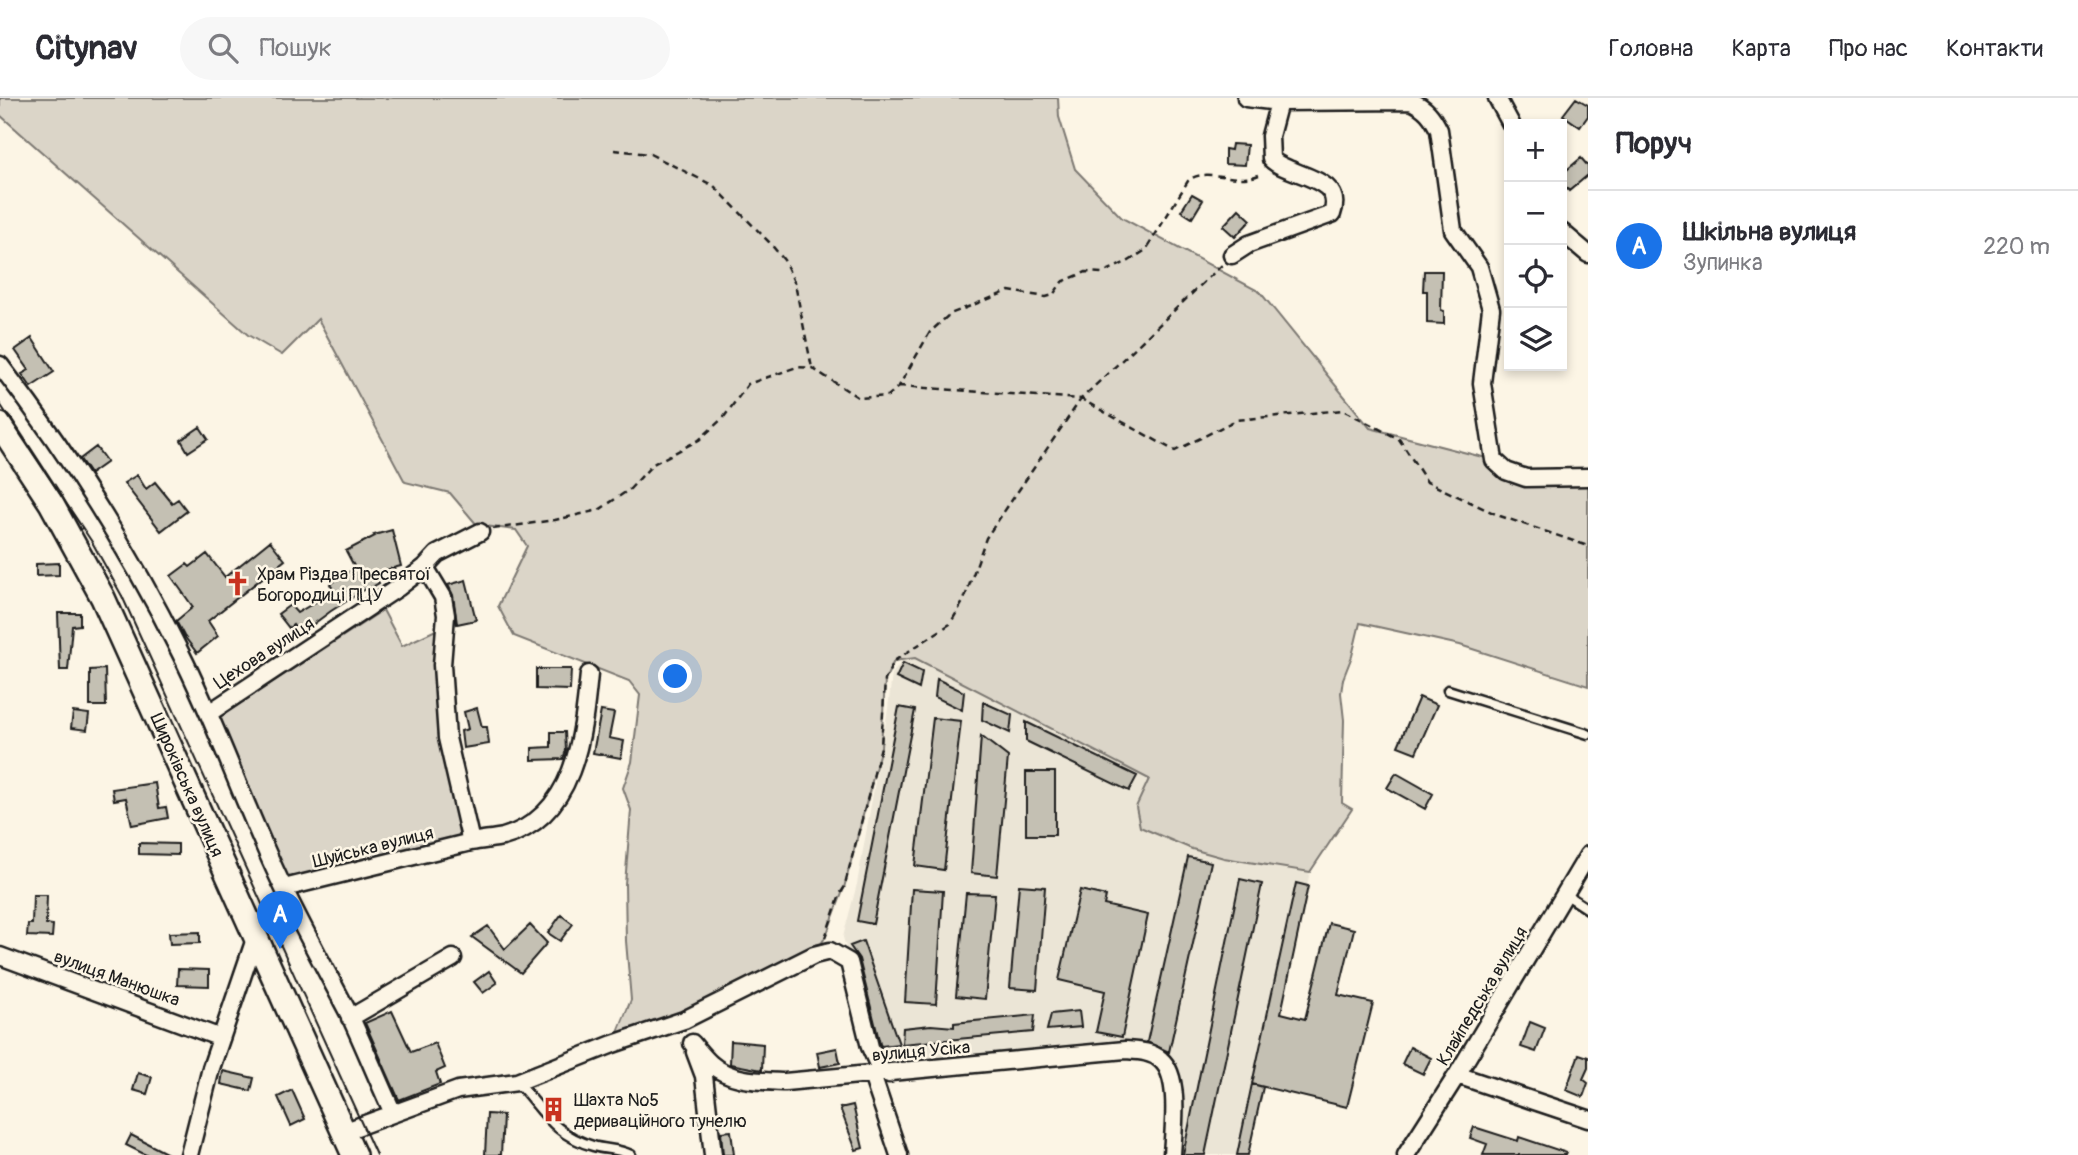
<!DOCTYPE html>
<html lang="uk">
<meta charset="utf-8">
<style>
body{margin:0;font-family:Pangolin,sans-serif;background:#f7f7f7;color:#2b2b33}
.controls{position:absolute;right:21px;top:21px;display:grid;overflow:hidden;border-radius:0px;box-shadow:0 4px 10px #0003}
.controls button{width:63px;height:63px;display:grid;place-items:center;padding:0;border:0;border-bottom:2px solid #e1e1e2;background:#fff;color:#2b2b33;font:35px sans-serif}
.you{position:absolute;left:676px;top:579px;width:24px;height:24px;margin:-18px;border:5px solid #fff;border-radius:50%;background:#1a73e8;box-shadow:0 0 0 10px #1a73e833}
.badge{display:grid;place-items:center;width:46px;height:46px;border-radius:50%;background:#1a73e8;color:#fff;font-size:23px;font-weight:700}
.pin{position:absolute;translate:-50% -58px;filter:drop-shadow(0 2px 4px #0008)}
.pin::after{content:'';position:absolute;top:37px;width:24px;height:21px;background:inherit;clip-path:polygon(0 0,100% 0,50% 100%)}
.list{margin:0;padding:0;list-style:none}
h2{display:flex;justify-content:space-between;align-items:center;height:91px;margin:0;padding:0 28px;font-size:30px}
h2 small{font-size:23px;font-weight:400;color:#7c7c81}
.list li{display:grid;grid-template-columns:46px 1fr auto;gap:21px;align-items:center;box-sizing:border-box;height:112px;padding:0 28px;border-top:2px solid #e1e1e2}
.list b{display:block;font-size:26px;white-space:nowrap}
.list p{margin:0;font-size:23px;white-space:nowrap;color:#7c7c81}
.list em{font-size:23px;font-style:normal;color:#7c7c81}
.icon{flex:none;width:38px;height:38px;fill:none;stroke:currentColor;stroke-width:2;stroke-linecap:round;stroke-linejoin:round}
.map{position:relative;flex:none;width:1588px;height:1057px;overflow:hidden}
header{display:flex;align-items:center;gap:42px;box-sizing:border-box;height:98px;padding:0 35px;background:#fff;border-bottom:2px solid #e1e1e2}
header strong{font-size:33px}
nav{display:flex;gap:38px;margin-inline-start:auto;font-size:24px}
.search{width:490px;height:63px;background:#f7f7f7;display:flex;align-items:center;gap:18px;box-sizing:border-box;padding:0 24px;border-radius:38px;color:#7c7c81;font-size:26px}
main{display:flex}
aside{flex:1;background:#fff}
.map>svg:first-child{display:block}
.built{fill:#ebe5d6}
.green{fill:#dbd5c8;stroke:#7c7872;stroke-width:2}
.building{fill:#c4c0b3;stroke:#1c1c1c;stroke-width:2}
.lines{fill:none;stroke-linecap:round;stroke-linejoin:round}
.lane-casing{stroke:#1c1c1c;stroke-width:13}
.street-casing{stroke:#1c1c1c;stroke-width:21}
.secondary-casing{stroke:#1c1c1c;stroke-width:28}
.path{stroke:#1c1c1c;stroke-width:2.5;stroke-dasharray:7 5;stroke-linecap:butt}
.lane{stroke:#fcf5e5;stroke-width:8}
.street{stroke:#fcf5e5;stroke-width:16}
.secondary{stroke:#fcf5e5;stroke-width:23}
.tram{stroke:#1c1c1c;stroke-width:2}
.labels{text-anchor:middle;stroke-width:5;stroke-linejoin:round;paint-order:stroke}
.poi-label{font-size:18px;fill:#1c1c1c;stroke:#fcf5e5;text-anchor:start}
.street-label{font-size:18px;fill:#1c1c1c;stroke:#fcf5e5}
</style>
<header>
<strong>Citynav</strong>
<div class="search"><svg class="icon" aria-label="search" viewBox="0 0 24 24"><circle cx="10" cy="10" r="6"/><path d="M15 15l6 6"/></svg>Пошук</div>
<nav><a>Головна</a><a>Карта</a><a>Про нас</a><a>Контакти</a></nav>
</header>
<main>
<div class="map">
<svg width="1588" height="1057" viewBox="0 0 1588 1057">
<rect width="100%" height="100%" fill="#fcf5e5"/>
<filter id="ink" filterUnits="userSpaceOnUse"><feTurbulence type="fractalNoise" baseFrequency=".0143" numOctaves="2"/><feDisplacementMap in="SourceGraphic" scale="14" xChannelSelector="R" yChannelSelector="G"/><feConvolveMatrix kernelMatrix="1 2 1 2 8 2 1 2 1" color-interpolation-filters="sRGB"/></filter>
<g filter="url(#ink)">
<path class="built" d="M 915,559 L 1150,681 L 1136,709 L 1140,729 L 1192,751 L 1224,760 L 1310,774 L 1248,1057 L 1174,1057 L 1176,1009 L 1158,956 L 881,973 L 843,839 L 857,786 L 888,611 L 892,576 L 904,560 Z"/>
<path class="green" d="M 0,0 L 1058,0 L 1059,19 L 1075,71 L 1122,120 L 1260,194 L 1370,330 L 1494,362 L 1506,373 L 1588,379 L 1588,588 L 1460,547 L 1360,525 L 1352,558 L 1343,581 L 1341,595 L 1344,622 L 1342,705 L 1352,711 L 1310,774 L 1224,760 L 1192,751 L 1140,729 L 1136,709 L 1149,681 L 915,560 L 894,563 L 885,582 L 881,649 L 844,790 L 826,838 L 814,857 L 613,946 L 631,902 L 626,843 L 625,786 L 631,712 L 623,690 L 632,664 L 640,597 L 629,583 L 514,538 L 498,508 L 527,448 L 516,432 L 477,427 L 450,395 L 405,384 L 318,221 L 282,257 L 248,237 L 0,17 Z
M 383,512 L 402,548 L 440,530 L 464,741 L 286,785 L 218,620 Z"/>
<path class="building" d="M 1576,0 L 1588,7 L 1588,18 L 1580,29 L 1563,17 Z
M 1232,46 L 1247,47 L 1245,67 L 1225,66 L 1225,51 L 1231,52 Z
M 1581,60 L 1588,68 L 1588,77 L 1569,93 L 1562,85 L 1562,76 Z
M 1192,96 L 1203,102 L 1192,120 L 1181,113 Z
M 1239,111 L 1251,122 L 1235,139 L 1223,128 Z
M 1424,173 L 1442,173 L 1441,212 L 1444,213 L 1444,226 L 1427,225 L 1427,193 L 1423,193 Z
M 32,240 L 54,274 L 31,289 L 22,276 L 29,272 L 15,252 Z
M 200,329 L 208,341 L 188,354 L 181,342 Z
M 96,349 L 107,364 L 90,376 L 80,361 Z
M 137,377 L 146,391 L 155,384 L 172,405 L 178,401 L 187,413 L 161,433 L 124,385 Z
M 392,432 L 401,468 L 374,475 L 379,485 L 367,492 L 366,491 L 331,513 L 300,536 L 293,527 L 289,530 L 278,516 L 290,507 L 297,515 L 334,493 L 330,486 L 355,470 L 346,453 L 375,438 L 374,437 Z
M 270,443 L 285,462 L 208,523 L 218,538 L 197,555 L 184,538 L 176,523 L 193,509 L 171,478 L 187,466 L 190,469 L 207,456 L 225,479 Z
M 59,465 L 59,477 L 36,478 L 36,466 Z
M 466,482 L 476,522 L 457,526 L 453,497 L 448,487 Z
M 58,515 L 80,515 L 80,527 L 72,528 L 68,572 L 60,572 Z
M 903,565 L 922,574 L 919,591 L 896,580 Z
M 105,571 L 106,608 L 90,608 L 90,572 Z
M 536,571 L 571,571 L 570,592 L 536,591 Z
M 937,581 L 964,594 L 962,612 L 935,599 Z
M 1419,599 L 1437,607 L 1416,655 L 1398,648 Z
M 983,604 L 1012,617 L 1010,635 L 982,622 Z
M 899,609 L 915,612 L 873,826 L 857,823 Z
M 477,610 L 482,629 L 487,629 L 489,646 L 463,650 L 461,633 L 468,631 L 464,614 Z
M 601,613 L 614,615 L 609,640 L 624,643 L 621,660 L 593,655 Z
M 73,614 L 89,616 L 87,632 L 71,630 Z
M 933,620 L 961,623 L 944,772 L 915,768 Z
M 1026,624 L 1137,678 L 1129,693 L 1026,643 Z
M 551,634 L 565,634 L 566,652 L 563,661 L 532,662 L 532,650 L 551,649 Z
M 981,638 L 1008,659 L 997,778 L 971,775 Z
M 1026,674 L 1055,674 L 1055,737 L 1026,737 Z
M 1396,675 L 1433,696 L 1425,711 L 1387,690 Z
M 155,685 L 159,710 L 166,709 L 168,720 L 132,727 L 126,700 L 114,702 L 112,691 Z
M 139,745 L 178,746 L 178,757 L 139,756 Z
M 1188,759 L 1211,764 L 1169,954 L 1147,944 Z
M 1240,781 L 1262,786 L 1205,1057 L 1183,1057 Z
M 1296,785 L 1308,788 L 1281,915 L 1305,921 L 1329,825 L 1354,831 L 1338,897 L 1373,905 L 1347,1009 L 1252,986 Z
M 1019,787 L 1045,789 L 1037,892 L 1010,890 Z
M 912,791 L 943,793 L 936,906 L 905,904 Z
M 1080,792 L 1106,798 L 1104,807 L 1148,817 L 1122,939 L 1096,934 L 1105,893 L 1059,882 Z
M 966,795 L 995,796 L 985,901 L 956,898 Z
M 33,797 L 47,797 L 46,826 L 53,827 L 52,839 L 27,838 L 28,826 L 32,826 Z
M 561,817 L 573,826 L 560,843 L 548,835 Z
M 530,827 L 547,845 L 521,875 L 472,839 L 488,828 L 505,851 Z
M 200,834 L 200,845 L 170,846 L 169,835 Z
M 863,843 L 895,935 L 899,946 L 881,948 L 880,946 L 859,861 L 850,848 Z
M 178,871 L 209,872 L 209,888 L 177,887 Z
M 489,873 L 497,885 L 483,895 L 474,884 Z
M 392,913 L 411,954 L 435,945 L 445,970 L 436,974 L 440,986 L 399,1002 L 365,925 Z
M 1079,913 L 1081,929 L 1047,932 L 1051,916 Z
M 1035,917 L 1033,934 L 902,946 L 903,930 L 931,927 L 954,929 L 954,925 Z
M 1530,924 L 1545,930 L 1536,954 L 1521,949 Z
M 731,943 L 763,946 L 762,972 L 730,966 Z
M 1410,949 L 1431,960 L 1423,976 L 1402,966 Z
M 837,950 L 840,965 L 820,969 L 817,954 Z
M 1579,956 L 1588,959 L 1588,970 L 1583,981 L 1588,985 L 1583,999 L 1566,992 Z
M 223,973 L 254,980 L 251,993 L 221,986 Z
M 138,975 L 152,979 L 147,996 L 133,992 Z
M 1252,986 L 1263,989 L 1248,1057 L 1237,1057 Z
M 292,992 L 305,1021 L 291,1028 L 278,999 Z
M 853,1007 L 863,1050 L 856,1052 L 840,1010 Z
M 487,1016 L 503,1017 L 501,1057 L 485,1057 Z
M 1474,1029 L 1518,1043 L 1519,1039 L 1567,1055 L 1566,1057 L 1483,1057 L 1487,1046 L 1470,1040 Z
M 731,1033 L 734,1057 L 723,1057 L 721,1034 Z
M 131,1037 L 170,1057 L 146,1057 L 126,1047 Z"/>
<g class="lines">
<defs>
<path id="lane" d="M 1448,592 L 1588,636
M 1565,796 L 1588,811
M 517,984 C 542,1010 553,1037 593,1048 C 606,1052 618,1050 631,1057"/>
<path id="street" d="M 1246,0 L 1279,4 L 1411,3 C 1426,10 1432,18 1439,32 L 1453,132 L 1479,169 L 1491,211 L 1482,285 L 1494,362 L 1506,373 L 1526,380 L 1588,379
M 1497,0 L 1511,26
M 1562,134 L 1588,156
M 1232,157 L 1249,146 L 1332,116 C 1346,78 1289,79 1271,61 L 1270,38 L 1279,4
M 0,267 C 69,357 130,453 180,554 C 219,631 246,713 284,791 C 305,834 328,876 350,918 C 365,950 378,983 393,1015
M 209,615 L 399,489 L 425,469 L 437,456 L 480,434
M 471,744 C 481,742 493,741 503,739 C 575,719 583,638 589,576
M 284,790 L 471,744 L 447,640 L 442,567 L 446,517 L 443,499 L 425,469
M 0,858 L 221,940
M 350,920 L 453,860
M 692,945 C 698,952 704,960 711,966 C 731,984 760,983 785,984 L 1125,952 C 1138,953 1151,953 1161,962 C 1181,979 1173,1033 1172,1057
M 695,954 L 704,978 L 713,1057
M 872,977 L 899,1057
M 1457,977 L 1588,1021
M 343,1034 L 458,992 L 517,984 L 613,946 L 684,922 L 814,857 L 830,853 L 849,864 L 870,949 L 881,973 L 889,976
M 189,1057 L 211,970 L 255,841
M 1406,1057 L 1457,977 L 1588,757"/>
<path id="secondary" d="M 0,327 L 51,405 L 103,500 L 354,1057"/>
</defs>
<use href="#lane" class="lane-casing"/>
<use href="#street" class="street-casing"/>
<use href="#secondary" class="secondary-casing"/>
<path class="path" d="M 614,52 L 650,56 L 714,88 L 769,144 L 784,162 L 795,186 L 812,270
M 899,288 L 1081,301 L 1175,353 L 1236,322 L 1343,312 L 1399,341 L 1427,384 L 1500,418 L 1588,448
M 493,431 L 555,422 L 599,412 L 630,391 L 653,366 L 699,342 L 724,319 L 748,286 L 797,269 L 812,270 L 859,300 L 888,298 L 899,288 L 930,234 L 950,216 L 1009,193 L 1046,199 L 1053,197 L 1062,184 L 1086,174 L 1102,175 L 1129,163 L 1146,152 L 1188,83 C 1205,67 1239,89 1263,75
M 825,840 L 840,796 L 844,790 L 881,649 L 885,582 L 894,563 L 950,526 L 964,502 L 986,440 L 1081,301 L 1223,166"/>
<use href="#lane" class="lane"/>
<use href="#street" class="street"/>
<use href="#secondary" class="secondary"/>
<path class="tram" d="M 0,306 L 92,444 L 122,498 L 376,1057"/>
</g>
</g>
<defs>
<symbol id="church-bare" viewBox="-9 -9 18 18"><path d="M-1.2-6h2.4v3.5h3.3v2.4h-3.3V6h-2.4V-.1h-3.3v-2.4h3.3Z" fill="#c8321e" stroke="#fcf5e5" stroke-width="2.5" paint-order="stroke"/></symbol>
<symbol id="building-bare" viewBox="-9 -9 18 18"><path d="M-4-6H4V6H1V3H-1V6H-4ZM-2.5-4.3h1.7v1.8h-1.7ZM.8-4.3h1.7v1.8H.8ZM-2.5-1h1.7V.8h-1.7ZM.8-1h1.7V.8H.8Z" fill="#c8321e" stroke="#fcf5e5" stroke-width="2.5" paint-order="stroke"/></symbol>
</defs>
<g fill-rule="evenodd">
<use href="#church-bare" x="220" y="468" width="35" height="35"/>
<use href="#building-bare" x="536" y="994" width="35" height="35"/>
</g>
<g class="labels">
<g class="poi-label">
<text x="257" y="482">Храм Різдва Пресвятої<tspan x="257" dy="21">Богородиці ПЦУ</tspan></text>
<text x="574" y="1008">Шахта №5<tspan x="574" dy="21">дериваційного тунелю</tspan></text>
</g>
<g class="street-label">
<text transform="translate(264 555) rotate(-33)" y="6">Цехова вулиця</text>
<text transform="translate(187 687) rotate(66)" y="6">Широківська вулиця</text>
<text transform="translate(373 749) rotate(-14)" y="6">Шуйська вулиця</text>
<text transform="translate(117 880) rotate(20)" y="6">вулиця Манюшка</text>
<text transform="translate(1482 898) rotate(-59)" y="6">Клайпедська вулиця</text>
<text transform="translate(921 953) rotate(-5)" y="6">вулиця Усіка</text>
</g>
</g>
</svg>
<div class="controls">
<button>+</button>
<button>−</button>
<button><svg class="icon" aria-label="locate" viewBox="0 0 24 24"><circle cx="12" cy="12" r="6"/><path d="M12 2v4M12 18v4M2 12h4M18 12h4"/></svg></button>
<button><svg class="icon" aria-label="layers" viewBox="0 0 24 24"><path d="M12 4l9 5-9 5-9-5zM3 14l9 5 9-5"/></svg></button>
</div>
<div class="you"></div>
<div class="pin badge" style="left:280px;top:851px">A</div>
</div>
<aside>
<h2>Поруч<small></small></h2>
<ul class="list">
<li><span class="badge">A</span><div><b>Шкільна вулиця</b><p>Зупинка</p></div><em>220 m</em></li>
</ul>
</aside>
</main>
